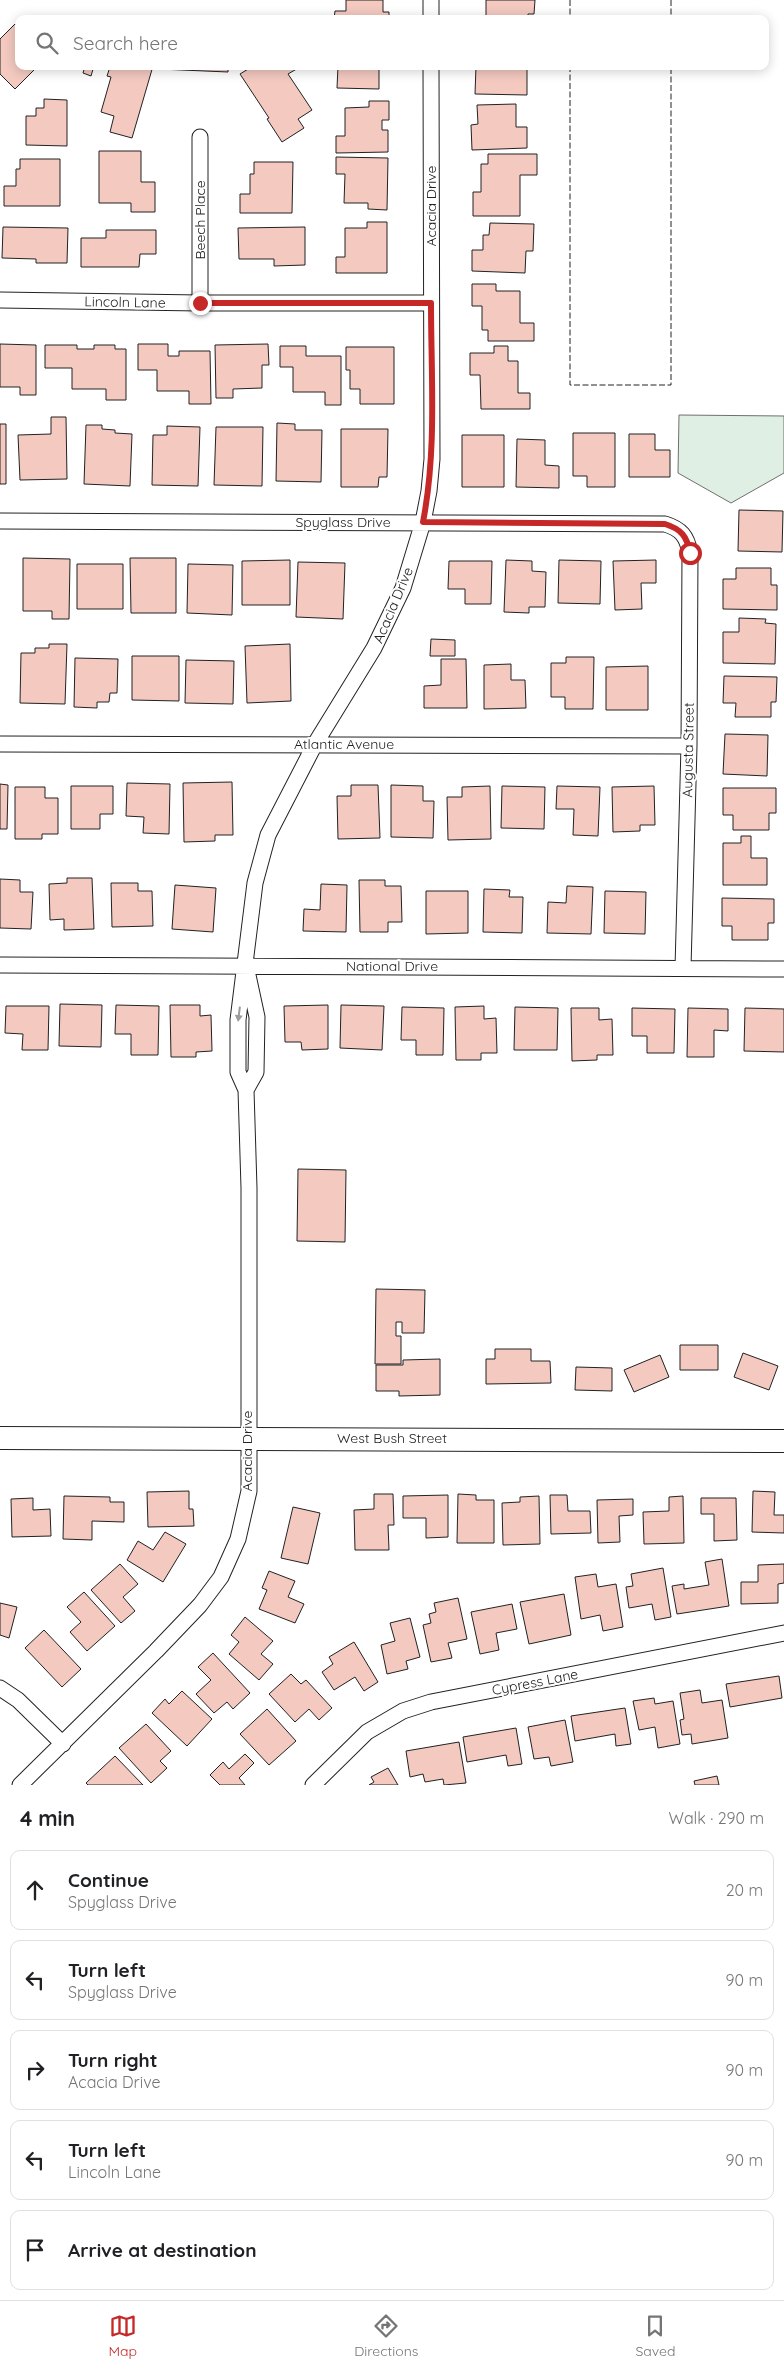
<!DOCTYPE html>
<meta charset="utf-8">
<style>
body{margin:0;font-family:Quicksand,sans-serif;background:#f2f2f2;color:#202124}
.stop{position:absolute;width:15px;height:15px;margin:-11px;border:4px solid #c62828;border-radius:50%;background:#fff}
.stop.end{background:#c62828;border-color:#fff;box-shadow:0 1px 5px #0008}
.list{margin:0;padding:0;list-style:none}
h2{display:flex;justify-content:space-between;align-items:center;height:65px;margin:0;padding:0 20px;font-size:21px}
h2 small{font-size:16px;font-weight:400;color:#757577}
.list li{display:grid;grid-template-columns:32px 1fr auto;gap:15px;align-items:center;box-sizing:border-box;height:80px;margin:0 10px 10px;padding:0 10px;border:1px solid #e0e0e0;border-radius:10px}
.list b{display:block;font-size:19px;white-space:nowrap}
.list p{margin:0;font-size:16px;white-space:nowrap;color:#757577}
.list em{font-size:16px;font-style:normal;color:#757577}
.icon{flex:none;width:28px;height:28px;fill:none;stroke:currentColor;stroke-width:2;stroke-linecap:round;stroke-linejoin:round}
.map{position:relative;flex:none;width:784px;height:1785px;overflow:hidden}
.search{position:absolute;background:#fff;box-shadow:0 2px 12px #0003;left:15px;right:15px;top:15px;height:55px;display:flex;align-items:center;gap:12px;box-sizing:border-box;padding:0 18px;border-radius:10px;color:#757577;font-size:19px}
.sheet{height:515px;background:#fff}
nav{display:flex;justify-content:space-around;align-items:center;box-sizing:border-box;height:70px;border-top:1px solid #e0e0e0;background:#fff;font-size:14px;color:#757577}
nav a{display:grid;justify-items:center;gap:2px}
nav .on{color:#c62828}
.map>svg:first-child{display:block}
.green{fill:#e0efe3;stroke:#6f6f6f}
.building{fill:#f3c9c0;stroke:#222}
.lines{fill:none;stroke-linecap:round;stroke-linejoin:round}
.street-casing{stroke:#222;stroke-width:17}
.secondary-casing{stroke:#222;stroke-width:24}
.street{stroke:#fff;stroke-width:15}
.secondary{stroke:#fff;stroke-width:22}
.fence{stroke:#222;stroke-width:1;stroke-dasharray:6 2.5;stroke-linecap:butt}
.oneway{fill:#9c9c9c}
.route{stroke:#c62828;stroke-width:6}
.labels{text-anchor:middle;stroke-width:4;stroke-linejoin:round;paint-order:stroke}
.street-label{font-size:14px;fill:#222;stroke:#fff}
</style>
<div class="map">
<svg width="784" height="1785" viewBox="0 0 784 1785">
<rect width="100%" height="100%" fill="#fff"/>
<path class="green" d="M 679,415 L 784,416 L 784,473 L 731,503 L 678,473 Z"/>
<path class="building" d="M 346,0 L 383,0 L 383,12 L 389,12 L 389,19 L 334,19 L 335,11 L 346,11 Z
M 486,0 L 535,0 L 534,14 L 528,14 L 528,19 L 486,19 Z
M 15,24 L 19,28 L 19,66 L 38,66 L 15,89 L 0,74 L 0,39 Z
M 85,66 L 94,66 L 91,76 L 83,73 Z
M 107,66 L 153,66 L 132,138 L 110,132 L 114,116 L 101,112 L 111,77 L 107,76 L 110,67 Z
M 159,66 L 228,66 L 228,72 L 159,69 Z
M 253,66 L 300,67 L 288,74 L 312,110 L 298,119 L 304,128 L 282,142 L 267,119 L 269,118 L 240,74 Z
M 338,66 L 379,66 L 379,89 L 337,88 Z
M 476,66 L 527,66 L 527,95 L 475,94 Z
M 44,99 L 67,100 L 67,146 L 26,145 L 26,116 L 36,116 L 36,108 L 44,108 Z
M 369,101 L 389,101 L 389,120 L 382,120 L 382,130 L 388,130 L 388,152 L 336,153 L 336,136 L 345,136 L 345,108 L 369,107 Z
M 516,104 L 516,127 L 527,127 L 527,148 L 472,150 L 471,125 L 478,124 L 477,105 Z
M 99,151 L 141,151 L 141,182 L 155,182 L 155,212 L 131,212 L 131,203 L 99,203 Z
M 488,154 L 537,154 L 537,175 L 520,175 L 520,216 L 473,216 L 473,192 L 481,192 L 481,164 L 488,164 Z
M 336,157 L 388,158 L 387,210 L 368,209 L 368,203 L 344,203 L 345,174 L 336,174 Z
M 20,159 L 60,159 L 60,206 L 4,206 L 4,186 L 16,186 L 16,169 L 20,169 Z
M 254,162 L 293,162 L 292,213 L 240,213 L 240,194 L 250,194 L 250,174 L 254,174 Z
M 367,222 L 387,222 L 387,273 L 336,273 L 336,257 L 345,257 L 345,228 L 367,228 Z
M 490,223 L 534,224 L 533,251 L 526,251 L 525,273 L 472,271 L 472,250 L 483,250 L 483,235 L 489,235 Z
M 3,227 L 68,228 L 67,263 L 36,263 L 36,259 L 2,258 Z
M 305,227 L 305,265 L 274,266 L 274,259 L 239,259 L 238,228 Z
M 106,230 L 156,230 L 156,254 L 140,254 L 139,267 L 81,267 L 81,238 L 106,238 Z
M 472,284 L 496,284 L 496,291 L 520,291 L 520,323 L 534,323 L 534,341 L 488,341 L 488,330 L 482,330 L 482,306 L 472,306 Z
M 0,344 L 36,345 L 36,395 L 20,395 L 20,387 L 0,387 Z
M 138,344 L 168,344 L 168,356 L 179,356 L 179,351 L 210,351 L 211,404 L 189,404 L 189,391 L 157,391 L 157,370 L 138,370 Z
M 268,344 L 269,365 L 262,365 L 262,388 L 233,389 L 233,398 L 216,398 L 215,345 Z
M 45,345 L 77,345 L 77,349 L 94,349 L 94,345 L 115,345 L 115,349 L 126,349 L 126,400 L 106,400 L 106,389 L 72,389 L 72,368 L 45,368 Z
M 280,346 L 306,346 L 306,356 L 341,356 L 341,405 L 325,405 L 325,392 L 293,392 L 293,367 L 280,367 Z
M 494,346 L 508,346 L 508,361 L 518,361 L 518,393 L 530,393 L 530,409 L 481,409 L 480,375 L 470,375 L 470,353 L 494,353 Z
M 346,347 L 394,347 L 394,404 L 360,404 L 360,389 L 350,389 L 350,370 L 346,370 Z
M 51,417 L 66,417 L 67,479 L 20,480 L 18,435 L 51,434 Z
M 277,423 L 295,424 L 295,430 L 322,430 L 321,482 L 276,481 Z
M 0,424 L 6,424 L 6,484 L 0,484 Z
M 86,425 L 102,425 L 102,429 L 115,430 L 115,433 L 132,434 L 130,486 L 84,484 Z
M 167,426 L 200,427 L 198,486 L 152,485 L 153,435 L 167,435 Z
M 216,427 L 263,427 L 262,486 L 214,485 Z
M 341,429 L 388,429 L 387,477 L 379,477 L 378,487 L 341,487 Z
M 573,433 L 615,433 L 615,487 L 587,487 L 587,476 L 573,476 Z
M 629,434 L 655,434 L 655,450 L 670,450 L 670,477 L 629,477 Z
M 462,435 L 504,435 L 504,487 L 462,487 Z
M 517,439 L 545,440 L 545,465 L 559,466 L 559,488 L 516,487 Z
M 739,510 L 783,511 L 782,552 L 738,551 Z
M 23,558 L 70,559 L 69,619 L 52,619 L 52,611 L 23,611 Z
M 130,558 L 176,558 L 176,613 L 131,613 Z
M 290,560 L 290,605 L 242,605 L 242,561 Z
M 506,560 L 532,561 L 532,571 L 546,572 L 545,607 L 529,607 L 529,613 L 504,612 Z
M 559,560 L 601,561 L 600,604 L 558,603 Z
M 656,560 L 656,583 L 641,583 L 642,609 L 615,610 L 613,561 Z
M 449,561 L 492,561 L 491,604 L 465,604 L 465,589 L 448,589 Z
M 298,562 L 345,563 L 343,619 L 296,617 Z
M 77,564 L 123,564 L 123,609 L 77,609 Z
M 188,564 L 233,565 L 232,615 L 187,613 Z
M 736,568 L 771,568 L 771,585 L 777,585 L 777,610 L 723,609 L 723,579 L 736,579 Z
M 739,618 L 766,619 L 765,623 L 776,624 L 775,664 L 723,663 L 723,632 L 739,632 Z
M 431,639 L 455,640 L 455,656 L 430,656 Z
M 49,644 L 67,644 L 65,704 L 20,703 L 21,653 L 35,653 L 35,648 L 49,648 Z
M 290,644 L 291,701 L 247,703 L 245,646 Z
M 132,656 L 179,656 L 179,701 L 132,700 Z
M 566,657 L 594,657 L 593,709 L 565,709 L 565,697 L 551,697 L 551,663 L 566,663 Z
M 75,658 L 118,659 L 117,693 L 110,693 L 109,702 L 97,702 L 97,708 L 74,707 Z
M 441,659 L 466,659 L 467,708 L 424,708 L 424,686 L 441,685 Z
M 186,660 L 234,661 L 233,704 L 185,703 Z
M 511,664 L 511,680 L 525,680 L 526,708 L 484,709 L 484,665 Z
M 648,666 L 648,710 L 606,710 L 606,667 Z
M 724,676 L 777,677 L 776,702 L 771,702 L 771,717 L 735,717 L 736,703 L 723,703 Z
M 725,734 L 768,735 L 767,776 L 723,774 Z
M 232,782 L 233,835 L 215,835 L 215,841 L 184,842 L 183,783 Z
M 127,783 L 170,784 L 169,834 L 143,833 L 144,817 L 126,816 Z
M 0,784 L 8,785 L 7,829 L 0,829 Z
M 351,785 L 378,785 L 380,838 L 338,839 L 337,796 L 351,796 Z
M 391,785 L 423,786 L 423,801 L 434,801 L 433,838 L 391,837 Z
M 71,786 L 113,786 L 113,814 L 100,814 L 100,829 L 71,829 Z
M 490,786 L 491,839 L 448,840 L 447,797 L 462,797 L 462,787 Z
M 502,786 L 545,787 L 544,829 L 501,828 Z
M 557,786 L 600,787 L 598,836 L 573,835 L 574,809 L 556,809 Z
M 654,786 L 655,825 L 640,825 L 640,831 L 613,832 L 612,787 Z
M 15,787 L 45,787 L 45,798 L 58,798 L 58,834 L 42,834 L 42,839 L 15,839 Z
M 723,788 L 776,788 L 776,813 L 769,813 L 769,830 L 733,830 L 733,815 L 723,815 Z
M 741,836 L 751,836 L 751,858 L 767,858 L 767,885 L 723,885 L 723,843 L 741,843 Z
M 67,878 L 92,878 L 94,929 L 64,930 L 64,919 L 50,920 L 49,884 L 67,883 Z
M 0,879 L 20,880 L 20,892 L 33,892 L 31,929 L 0,928 Z
M 359,880 L 385,880 L 385,886 L 401,886 L 402,922 L 388,922 L 388,932 L 360,932 Z
M 111,883 L 138,883 L 138,891 L 152,891 L 153,926 L 112,927 Z
M 321,884 L 347,885 L 346,932 L 303,931 L 304,909 L 320,910 Z
M 175,885 L 216,888 L 213,932 L 172,929 Z
M 567,886 L 593,887 L 591,934 L 547,933 L 548,902 L 566,903 Z
M 484,889 L 510,890 L 509,897 L 523,897 L 522,933 L 483,932 Z
M 426,891 L 468,891 L 468,933 L 426,934 Z
M 605,891 L 646,892 L 645,934 L 604,933 Z
M 722,898 L 774,899 L 774,923 L 768,923 L 768,940 L 732,940 L 732,926 L 722,926 Z
M 60,1004 L 102,1005 L 101,1047 L 59,1046 Z
M 116,1005 L 159,1006 L 158,1055 L 131,1055 L 131,1034 L 115,1034 Z
M 170,1005 L 200,1005 L 200,1016 L 211,1015 L 212,1051 L 196,1052 L 196,1057 L 171,1057 Z
M 328,1005 L 328,1049 L 302,1050 L 301,1042 L 285,1042 L 284,1006 Z
M 341,1005 L 384,1006 L 382,1050 L 340,1048 Z
M 6,1006 L 49,1006 L 48,1050 L 22,1050 L 23,1034 L 5,1033 Z
M 484,1006 L 484,1019 L 496,1018 L 497,1053 L 481,1053 L 481,1060 L 456,1060 L 455,1007 Z
M 402,1007 L 444,1008 L 443,1055 L 416,1055 L 416,1040 L 401,1040 Z
M 515,1007 L 558,1008 L 557,1050 L 514,1050 Z
M 571,1008 L 599,1008 L 599,1020 L 612,1019 L 613,1055 L 597,1055 L 597,1060 L 572,1061 Z
M 632,1008 L 675,1009 L 674,1053 L 647,1053 L 647,1036 L 632,1036 Z
M 688,1008 L 728,1009 L 728,1031 L 714,1030 L 714,1057 L 687,1057 Z
M 745,1008 L 784,1009 L 784,1052 L 744,1051 Z
M 298,1169 L 346,1170 L 345,1242 L 297,1241 Z
M 376,1289 L 425,1290 L 424,1333 L 402,1333 L 402,1322 L 396,1322 L 396,1336 L 401,1336 L 401,1364 L 375,1364 Z
M 680,1345 L 718,1345 L 718,1370 L 680,1370 Z
M 495,1349 L 531,1349 L 531,1361 L 550,1361 L 551,1383 L 486,1384 L 486,1359 L 495,1359 Z
M 743,1353 L 778,1366 L 769,1390 L 734,1377 Z
M 660,1355 L 669,1377 L 634,1392 L 624,1370 Z
M 440,1359 L 440,1395 L 399,1396 L 399,1391 L 376,1391 L 376,1365 L 403,1365 L 403,1360 Z
M 576,1367 L 612,1368 L 612,1391 L 575,1390 Z
M 189,1491 L 189,1509 L 193,1509 L 194,1526 L 148,1527 L 147,1492 Z
M 753,1491 L 775,1492 L 774,1515 L 784,1515 L 784,1533 L 752,1532 Z
M 374,1494 L 393,1494 L 394,1525 L 388,1525 L 389,1550 L 355,1550 L 354,1510 L 374,1509 Z
M 458,1494 L 476,1495 L 476,1500 L 494,1500 L 494,1543 L 457,1543 Z
M 448,1495 L 448,1537 L 426,1538 L 426,1518 L 403,1518 L 403,1496 Z
M 550,1495 L 567,1495 L 568,1511 L 590,1511 L 591,1533 L 551,1534 Z
M 64,1496 L 110,1497 L 110,1502 L 124,1502 L 124,1522 L 92,1521 L 92,1540 L 63,1539 Z
M 539,1496 L 540,1544 L 503,1545 L 502,1503 L 520,1502 L 520,1497 Z
M 683,1496 L 684,1543 L 644,1544 L 643,1512 L 669,1511 L 669,1497 Z
M 33,1498 L 33,1510 L 50,1509 L 51,1536 L 12,1537 L 11,1499 Z
M 701,1498 L 736,1498 L 737,1540 L 714,1541 L 714,1514 L 701,1514 Z
M 633,1499 L 633,1515 L 619,1516 L 620,1542 L 598,1543 L 597,1500 Z
M 293,1507 L 320,1513 L 308,1564 L 281,1558 Z
M 165,1532 L 186,1544 L 163,1582 L 127,1560 L 138,1541 L 153,1550 Z
M 722,1559 L 729,1606 L 677,1614 L 672,1586 L 684,1584 L 684,1589 L 709,1585 L 705,1562 Z
M 120,1564 L 138,1584 L 123,1597 L 135,1611 L 121,1623 L 91,1590 Z
M 784,1564 L 784,1583 L 778,1584 L 778,1603 L 741,1604 L 741,1582 L 758,1582 L 758,1565 Z
M 663,1568 L 671,1617 L 655,1620 L 652,1604 L 629,1608 L 626,1587 L 633,1586 L 631,1574 Z
M 269,1571 L 295,1581 L 288,1597 L 304,1604 L 295,1623 L 259,1609 L 267,1590 L 262,1588 Z
M 596,1574 L 598,1587 L 616,1584 L 623,1627 L 603,1631 L 600,1615 L 581,1619 L 575,1577 Z
M 84,1592 L 115,1626 L 87,1651 L 70,1632 L 81,1622 L 67,1607 Z
M 564,1594 L 571,1635 L 529,1644 L 520,1602 Z
M 458,1598 L 467,1639 L 448,1643 L 452,1658 L 431,1662 L 423,1625 L 431,1623 L 429,1614 L 436,1612 L 434,1603 Z
M 0,1603 L 17,1607 L 9,1638 L 0,1635 Z
M 512,1604 L 517,1629 L 496,1633 L 499,1650 L 480,1654 L 471,1612 Z
M 245,1617 L 273,1641 L 261,1654 L 273,1664 L 259,1680 L 229,1654 L 239,1642 L 231,1635 Z
M 410,1618 L 420,1657 L 406,1661 L 408,1669 L 387,1674 L 381,1645 L 395,1641 L 390,1623 Z
M 44,1630 L 81,1669 L 62,1687 L 25,1648 Z
M 354,1642 L 378,1682 L 364,1691 L 355,1677 L 334,1690 L 322,1672 L 333,1664 L 329,1657 Z
M 213,1653 L 250,1693 L 233,1709 L 227,1702 L 214,1713 L 196,1694 L 211,1680 L 198,1667 Z
M 291,1674 L 301,1684 L 306,1680 L 332,1708 L 319,1720 L 309,1709 L 295,1722 L 269,1694 Z
M 779,1676 L 782,1698 L 730,1707 L 726,1684 Z
M 700,1690 L 702,1703 L 722,1700 L 728,1738 L 692,1744 L 691,1734 L 682,1735 L 680,1720 L 684,1719 L 680,1693 Z
M 182,1691 L 212,1719 L 187,1746 L 152,1713 L 165,1699 L 169,1704 Z
M 654,1698 L 655,1704 L 673,1701 L 680,1744 L 658,1748 L 655,1727 L 639,1730 L 633,1701 Z
M 625,1708 L 631,1744 L 616,1746 L 615,1734 L 575,1741 L 571,1716 Z
M 267,1709 L 296,1741 L 269,1765 L 240,1734 Z
M 565,1720 L 573,1762 L 551,1766 L 549,1757 L 534,1759 L 528,1727 Z
M 146,1724 L 171,1751 L 160,1761 L 167,1768 L 151,1783 L 119,1748 Z
M 516,1728 L 522,1764 L 508,1766 L 506,1755 L 467,1762 L 463,1737 Z
M 459,1742 L 466,1783 L 444,1785 L 443,1779 L 425,1782 L 423,1774 L 410,1777 L 406,1751 Z
M 245,1754 L 254,1763 L 239,1778 L 245,1785 L 220,1785 L 210,1775 L 223,1762 L 229,1769 Z
M 115,1756 L 143,1785 L 88,1785 L 86,1783 Z
M 388,1768 L 398,1785 L 369,1785 L 374,1782 L 371,1777 Z
M 717,1776 L 719,1785 L 695,1785 L 694,1781 Z"/>
<g class="lines">
<defs>
<path id="street" d="M 431,19 L 431,0
M 0,300 L 200,303 L 431,303
M 200,303 L 200,137
M 0,521 L 665,524 C 681,529 687,536 690,553 L 689,746 L 683,968
M 0,744 L 689,746
M 0,965 L 784,969
M 246,966 L 257,1017 L 256,1072 L 246,1090 L 238,1072 L 238,1020 L 255,883 L 268,835 L 315,744 L 374,648 L 403,588 L 423,522 L 429,491 L 432,459 L 431,66
M 0,1688 L 18,1700 L 63,1744
M 20,1785 L 156,1651 L 200,1605 L 221,1577 L 238,1539 L 249,1491 L 249,1188 L 246,1090
M 313,1785 L 367,1732 L 403,1711 L 431,1702 L 784,1633"/>
<path id="secondary" d="M 0,1438 L 784,1441"/>
</defs>
<use href="#street" class="street-casing"/>
<use href="#secondary" class="secondary-casing"/>
<use href="#street" class="street"/>
<use href="#secondary" class="secondary"/>
<path class="fence" d="M 570,0 L 570,19
M 671,0 L 671,19
M 570,66 L 570,385 L 671,385 L 671,66"/>
</g>
<defs><path id="oneway-solid" d="M-6-.8H1V-3.2L6.5 0L1 3.2V.8H-6Z" transform="scale(1.25)"/></defs>
<use class="oneway" href="#oneway-solid" transform="translate(239 1014) rotate(97)"/>
<g class="lines">
<path class="route" d="M 200,303 L 431,303 C 431,376 437,450 423,522 L 665,524 C 681,529 687,536 690,553"/>
</g>
<g class="labels">
<g class="street-label">
<text transform="translate(431 206) rotate(-90)" y="5">Acacia Drive</text>
<text transform="translate(200 220) rotate(-90)" y="5">Beech Place</text>
<text transform="translate(125 302) rotate(1)" y="5">Lincoln Lane</text>
<text x="343" y="527">Spyglass Drive</text>
<text transform="translate(393 605) rotate(-67)" y="5">Acacia Drive</text>
<text x="344" y="749">Atlantic Avenue</text>
<text transform="translate(688 750) rotate(-89)" y="5">Augusta Street</text>
<text x="392" y="971">National Drive</text>
<text x="392" y="1443">West Bush Street</text>
<text transform="translate(247 1451) rotate(-90)" y="5">Acacia Drive</text>
<text transform="translate(535 1682) rotate(-11)" y="5">Cypress Lane</text>
</g>
</g>
</svg>
<div class="stop" style="left:690px;top:553px"></div>
<div class="stop end" style="left:200px;top:303px"></div>
<div class="search"><svg class="icon" aria-label="search" viewBox="0 0 24 24"><circle cx="10" cy="10" r="6"/><path d="M15 15l6 6"/></svg>Search here</div>
</div>
<section class="sheet">
<h2>4 min<small>Walk · 290 m</small></h2>
<ul class="list">
<li><svg class="icon" aria-label="ahead" viewBox="0 0 24 24"><path d="M12 20V5M6 11l6-6 6 6"/></svg><div><b>Continue</b><p>Spyglass Drive</p></div><em>20 m</em></li>
<li><svg class="icon" aria-label="left" viewBox="0 0 24 24"><path d="M17 20v-9H6M10 6l-5 5 5 5"/></svg><div><b>Turn left</b><p>Spyglass Drive</p></div><em>90 m</em></li>
<li><svg class="icon" aria-label="right" viewBox="0 0 24 24"><path d="M7 20v-9h11M14 6l5 5-5 5"/></svg><div><b>Turn right</b><p>Acacia Drive</p></div><em>90 m</em></li>
<li><svg class="icon" aria-label="left" viewBox="0 0 24 24"><path d="M17 20v-9H6M10 6l-5 5 5 5"/></svg><div><b>Turn left</b><p>Lincoln Lane</p></div><em>90 m</em></li>
<li><svg class="icon" aria-label="arrive" viewBox="0 0 24 24"><path d="M6 21V4h12l-3 4 3 4H6"/></svg><div><b>Arrive at destination</b></div></li>
</ul>
</section>
<nav>
<a class="on"><svg class="icon" aria-label="map" viewBox="0 0 24 24"><path d="M3 6l6-2 6 2 6-2v14l-6 2-6-2-6 2zM9 4v14M15 6v14"/></svg>Map</a>
<a><svg class="icon" aria-label="directions" viewBox="0 0 24 24"><path d="M12 3l9 9-9 9-9-9zM9 14v-3h6M13 9l2 2-2 2"/></svg>Directions</a>
<a><svg class="icon" aria-label="saved" viewBox="0 0 24 24"><path d="M7 4h10v16l-5-4-5 4z"/></svg>Saved</a>
</nav>
